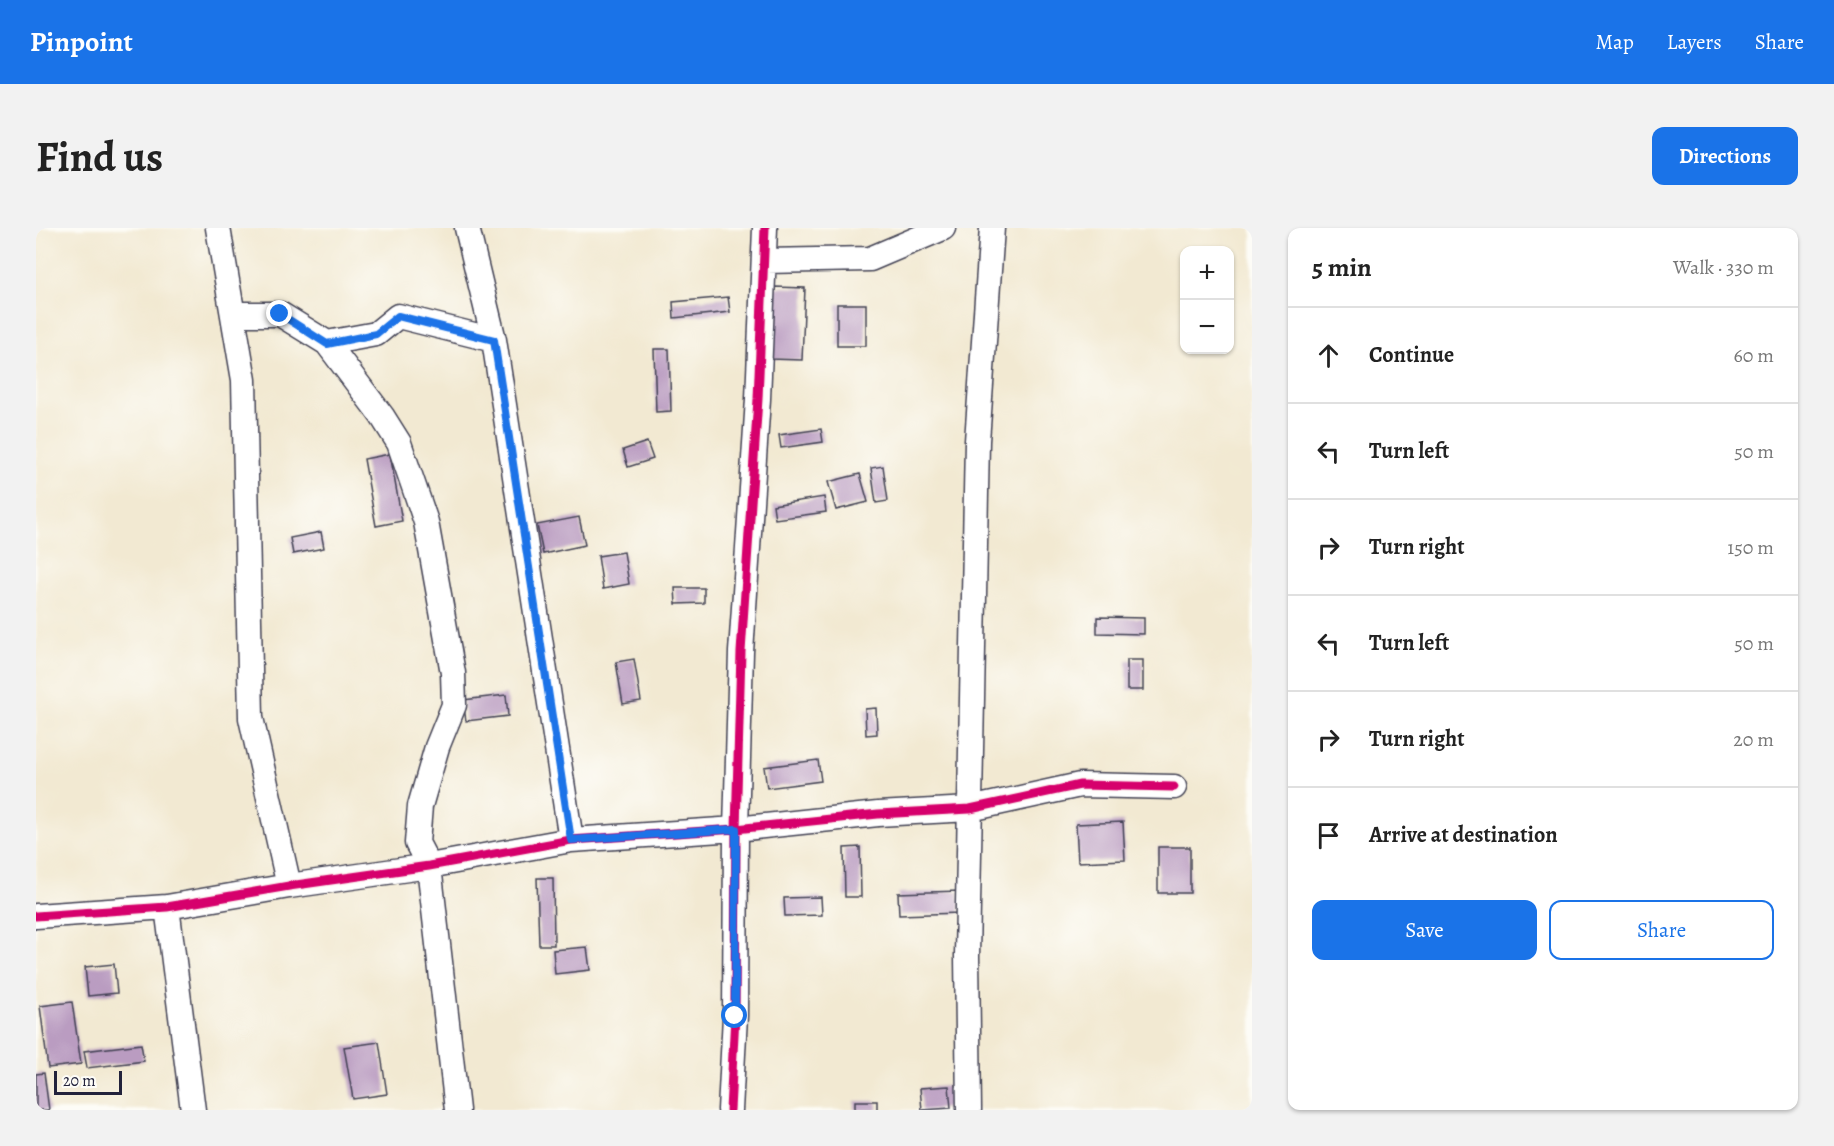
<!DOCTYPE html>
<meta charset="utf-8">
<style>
body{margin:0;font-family:Alegreya,serif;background:#f2f2f2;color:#222}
.controls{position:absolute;right:18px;top:18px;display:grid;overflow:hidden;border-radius:12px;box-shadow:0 2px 4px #0004}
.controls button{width:54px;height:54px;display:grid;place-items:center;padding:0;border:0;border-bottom:2px solid #e0e0e0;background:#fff;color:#222;font:30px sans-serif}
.scale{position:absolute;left:18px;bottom:15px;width:68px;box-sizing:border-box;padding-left:6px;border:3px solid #22223b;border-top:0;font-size:16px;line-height:21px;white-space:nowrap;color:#22223b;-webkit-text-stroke:4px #fdfcf7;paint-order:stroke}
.stop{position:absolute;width:18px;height:18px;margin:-14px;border:4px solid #1a73e8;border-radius:50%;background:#fff}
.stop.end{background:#1a73e8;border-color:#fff;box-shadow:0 2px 6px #0008}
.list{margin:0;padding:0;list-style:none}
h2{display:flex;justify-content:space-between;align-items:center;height:78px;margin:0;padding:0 24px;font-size:26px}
h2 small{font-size:20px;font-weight:400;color:#767676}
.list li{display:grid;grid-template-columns:39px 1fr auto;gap:18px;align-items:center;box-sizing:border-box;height:96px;padding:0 24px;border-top:2px solid #e0e0e0}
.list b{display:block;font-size:22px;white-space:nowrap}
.list em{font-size:20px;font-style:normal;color:#767676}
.actions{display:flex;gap:12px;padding:18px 24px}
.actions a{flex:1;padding:14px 0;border:2px solid #1a73e8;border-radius:12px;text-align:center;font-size:21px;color:#1a73e8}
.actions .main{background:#1a73e8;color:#fff}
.icon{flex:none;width:33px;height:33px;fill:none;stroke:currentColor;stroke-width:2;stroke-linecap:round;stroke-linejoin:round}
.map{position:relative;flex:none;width:1216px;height:882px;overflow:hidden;border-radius:12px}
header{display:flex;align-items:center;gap:36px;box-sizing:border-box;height:84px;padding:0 30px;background:#1a73e8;color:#fff}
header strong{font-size:28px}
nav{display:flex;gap:33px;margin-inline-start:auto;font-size:21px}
.intro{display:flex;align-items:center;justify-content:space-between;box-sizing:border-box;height:144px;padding:0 36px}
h1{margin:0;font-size:42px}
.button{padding:15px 27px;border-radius:12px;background:#1a73e8;color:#fff;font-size:21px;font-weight:700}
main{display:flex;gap:36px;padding:0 36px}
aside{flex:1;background:#fff;border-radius:12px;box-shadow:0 2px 4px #0004}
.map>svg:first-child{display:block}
.building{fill:#ba9cc1}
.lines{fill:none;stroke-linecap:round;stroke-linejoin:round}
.minor-casing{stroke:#414052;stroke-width:27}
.minor{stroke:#fff;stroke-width:24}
.cycleway-casing{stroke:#fdfcf7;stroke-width:13}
.cycleway{stroke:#d6006c;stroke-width:9}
.route{stroke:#1a73e8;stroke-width:8}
</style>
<header>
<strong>Pinpoint</strong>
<nav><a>Map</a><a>Layers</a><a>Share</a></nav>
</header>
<div class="intro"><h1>Find us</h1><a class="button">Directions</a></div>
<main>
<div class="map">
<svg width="1216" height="882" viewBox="0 0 1216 882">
<rect width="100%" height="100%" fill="#fdfcf7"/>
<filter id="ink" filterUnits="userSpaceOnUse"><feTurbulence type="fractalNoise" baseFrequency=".0167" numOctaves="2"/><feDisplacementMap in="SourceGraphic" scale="12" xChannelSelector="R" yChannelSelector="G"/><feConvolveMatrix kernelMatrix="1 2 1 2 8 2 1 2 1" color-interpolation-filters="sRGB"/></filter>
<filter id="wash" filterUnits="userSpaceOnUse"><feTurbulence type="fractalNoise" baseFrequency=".008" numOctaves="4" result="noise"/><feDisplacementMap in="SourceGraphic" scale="24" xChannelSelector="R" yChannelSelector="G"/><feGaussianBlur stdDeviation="1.35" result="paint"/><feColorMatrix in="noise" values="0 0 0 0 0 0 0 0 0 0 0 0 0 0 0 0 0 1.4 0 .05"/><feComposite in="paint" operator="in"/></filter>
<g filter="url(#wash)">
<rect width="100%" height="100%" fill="#f2e9d2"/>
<g id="blocks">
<path class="building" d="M 738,59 L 769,60 L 766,132 L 735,131 Z
M 692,69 L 694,84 L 638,90 L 637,74 Z
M 801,76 L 830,76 L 830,118 L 801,118 Z
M 618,121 L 633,121 L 635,183 L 620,184 Z
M 785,201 L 787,214 L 745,220 L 743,207 Z
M 611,214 L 617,231 L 592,239 L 587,222 Z
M 354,226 L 366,293 L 340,298 L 328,231 Z
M 847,238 L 852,273 L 840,275 L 835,240 Z
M 824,246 L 832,274 L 800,282 L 792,254 Z
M 788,269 L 790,284 L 739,291 L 737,277 Z
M 543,289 L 549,317 L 507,326 L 501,297 Z
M 285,304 L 288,320 L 257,326 L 254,310 Z
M 588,324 L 593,356 L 567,361 L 562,328 Z
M 639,360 L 668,360 L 668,375 L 640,376 Z
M 1061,389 L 1108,390 L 1108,406 L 1061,405 Z
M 598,431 L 605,473 L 587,476 L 580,434 Z
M 1091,432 L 1107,432 L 1107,462 L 1091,462 Z
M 470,467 L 472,488 L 430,493 L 427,472 Z
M 840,480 L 841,506 L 830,507 L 829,481 Z
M 782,532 L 785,553 L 731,560 L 728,539 Z
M 1087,594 L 1089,632 L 1042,634 L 1040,596 Z
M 824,619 L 825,669 L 809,669 L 808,620 Z
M 1122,619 L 1154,619 L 1154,665 L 1122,665 Z
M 501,650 L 517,650 L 518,717 L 503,717 Z
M 923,663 L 924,685 L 863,687 L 862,665 Z
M 785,669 L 786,687 L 749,688 L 748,670 Z
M 551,719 L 554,742 L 519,746 L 517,722 Z
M 78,736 L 81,765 L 52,768 L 49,739 Z
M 36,774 L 45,836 L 12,840 L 4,778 Z
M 343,814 L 351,866 L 317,871 L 308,819 Z
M 105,816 L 108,833 L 51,840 L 48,823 Z
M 8,845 L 13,882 L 0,882 L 0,846 Z
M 913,858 L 915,880 L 886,882 L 884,860 Z
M 819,873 L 841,873 L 841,882 L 819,882 Z"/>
</g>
</g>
<g filter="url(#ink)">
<use href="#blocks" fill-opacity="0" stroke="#414052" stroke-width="1.5"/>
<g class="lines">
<defs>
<path id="minor" d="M 182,0 L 208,152 L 215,490 L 253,658
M 431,0 L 458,112 L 535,612
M 728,33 L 834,31 L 907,0
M 197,86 L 244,86 L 291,115 L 340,106 L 362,88 L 458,112
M 291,115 L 346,188 L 363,215 L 390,294 L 417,445 L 418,477 L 401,519 L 384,578 L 381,615 L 393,638 L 421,882
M 131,679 L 157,882
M 0,688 L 131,679 L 253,658 L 393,638 L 535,612 L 700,601 L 842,586 L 934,581 L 1044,557 L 1138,559
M 694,882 L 699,788 L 700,601 L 705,424 L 722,171 L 729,0
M 933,882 L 931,728 L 941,213 L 956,0"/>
</defs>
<use href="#minor" class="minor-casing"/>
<use href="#minor" class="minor"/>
<defs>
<path id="cycleway" d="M 0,688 L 131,679 L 253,658 L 393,638 L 535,612 L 700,601 L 842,586 L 934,581 L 1044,557 L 1138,559
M 694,882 L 699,788 L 700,601 L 705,424 L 722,171 L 729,0"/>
</defs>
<use href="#cycleway" class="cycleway-casing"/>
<use href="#cycleway" class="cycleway"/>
</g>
</g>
<g class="lines" filter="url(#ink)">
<path class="route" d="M 244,86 L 291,116 L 340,106 L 362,88 L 458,112 L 535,612 L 700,601 L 699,788"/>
</g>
</svg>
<div class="controls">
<button>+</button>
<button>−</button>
</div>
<div class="scale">20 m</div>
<div class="stop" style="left:699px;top:788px"></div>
<div class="stop end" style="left:244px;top:86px"></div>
</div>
<aside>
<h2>5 min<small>Walk · 330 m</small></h2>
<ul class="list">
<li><svg class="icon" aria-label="ahead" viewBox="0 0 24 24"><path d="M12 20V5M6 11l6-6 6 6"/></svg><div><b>Continue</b></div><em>60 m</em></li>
<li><svg class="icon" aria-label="left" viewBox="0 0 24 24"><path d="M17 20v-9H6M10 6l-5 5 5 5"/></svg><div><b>Turn left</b></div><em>50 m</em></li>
<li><svg class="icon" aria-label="right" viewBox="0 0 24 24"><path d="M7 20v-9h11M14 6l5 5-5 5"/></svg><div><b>Turn right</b></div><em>150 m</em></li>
<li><svg class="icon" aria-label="left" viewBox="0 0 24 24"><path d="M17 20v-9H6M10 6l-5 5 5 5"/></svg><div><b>Turn left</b></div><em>50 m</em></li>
<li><svg class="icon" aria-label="right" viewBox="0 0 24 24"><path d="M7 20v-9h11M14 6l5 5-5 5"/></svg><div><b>Turn right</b></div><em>20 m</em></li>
<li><svg class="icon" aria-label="arrive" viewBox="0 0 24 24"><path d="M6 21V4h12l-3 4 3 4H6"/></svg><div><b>Arrive at destination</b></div></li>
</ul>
<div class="actions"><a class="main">Save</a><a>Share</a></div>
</aside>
</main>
